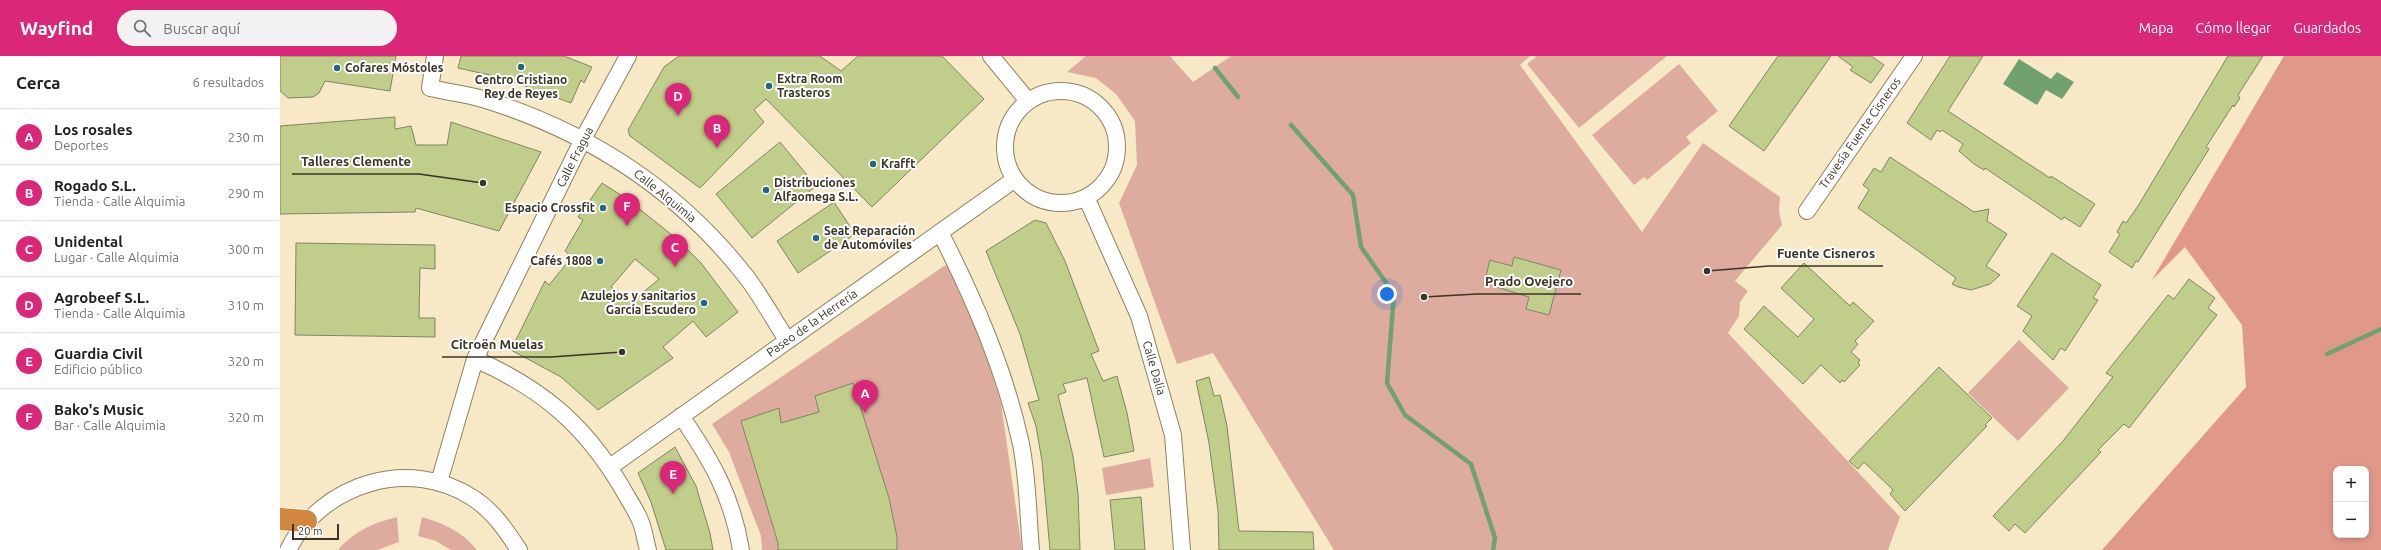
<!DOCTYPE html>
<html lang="es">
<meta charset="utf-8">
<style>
body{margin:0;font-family:Ubuntu,sans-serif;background:#f2f2f2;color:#202124}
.controls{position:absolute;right:12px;bottom:12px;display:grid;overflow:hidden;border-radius:8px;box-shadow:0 2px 6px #0003}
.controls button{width:36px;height:36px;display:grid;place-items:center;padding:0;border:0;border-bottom:1px solid #e0e0e0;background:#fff;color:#202124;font:20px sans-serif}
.scale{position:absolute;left:12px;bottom:10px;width:47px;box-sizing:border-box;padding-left:4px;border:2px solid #393426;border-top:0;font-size:11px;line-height:14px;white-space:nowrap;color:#393426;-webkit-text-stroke:3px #fff;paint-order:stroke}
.you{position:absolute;left:1107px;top:238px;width:14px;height:14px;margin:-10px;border:3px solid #fff;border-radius:50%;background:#1a73e8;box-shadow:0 0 0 6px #1a73e833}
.badge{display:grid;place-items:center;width:26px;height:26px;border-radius:50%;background:#db2777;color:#fff;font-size:13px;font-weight:700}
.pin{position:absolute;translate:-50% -33px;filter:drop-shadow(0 1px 2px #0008)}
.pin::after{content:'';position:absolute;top:21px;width:14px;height:12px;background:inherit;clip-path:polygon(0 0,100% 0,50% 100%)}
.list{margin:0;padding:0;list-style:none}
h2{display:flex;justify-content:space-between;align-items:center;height:52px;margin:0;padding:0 16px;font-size:17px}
h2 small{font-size:13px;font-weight:400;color:#757577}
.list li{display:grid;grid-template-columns:26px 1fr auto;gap:12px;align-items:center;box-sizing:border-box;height:56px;padding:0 16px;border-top:1px solid #e0e0e0}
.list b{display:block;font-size:15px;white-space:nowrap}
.list p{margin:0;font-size:13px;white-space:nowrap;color:#757577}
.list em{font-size:13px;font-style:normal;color:#757577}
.icon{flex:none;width:22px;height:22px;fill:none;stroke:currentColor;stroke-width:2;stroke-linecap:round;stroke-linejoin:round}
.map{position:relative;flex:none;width:2101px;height:494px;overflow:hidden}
header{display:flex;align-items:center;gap:24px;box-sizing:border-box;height:56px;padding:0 20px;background:#db2777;color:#fff}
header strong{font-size:19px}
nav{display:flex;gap:22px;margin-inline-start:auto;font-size:14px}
.search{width:280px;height:36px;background:#f2f2f2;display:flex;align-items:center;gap:10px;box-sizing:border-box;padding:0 14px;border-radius:22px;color:#757577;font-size:15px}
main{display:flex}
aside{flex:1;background:#fff}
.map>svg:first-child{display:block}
.green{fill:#deac9f}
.forest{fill:#e09988;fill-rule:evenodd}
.water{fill:#71a16f}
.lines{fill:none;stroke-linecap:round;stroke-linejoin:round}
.stream{stroke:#71a16f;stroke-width:4.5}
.building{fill:#c1cd8a;stroke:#7f8564;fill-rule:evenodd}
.minor-casing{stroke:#8f8262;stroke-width:18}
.highway-casing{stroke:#fff;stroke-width:24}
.minor{stroke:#fff;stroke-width:16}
.highway{stroke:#d3863d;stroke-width:22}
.poi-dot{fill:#28657c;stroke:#fff;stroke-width:1.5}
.labels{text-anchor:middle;stroke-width:4;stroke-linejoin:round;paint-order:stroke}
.poi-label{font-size:12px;font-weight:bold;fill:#393426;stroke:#fff;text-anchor:start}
.street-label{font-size:12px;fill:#393426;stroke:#fff}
.leader{fill:none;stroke:#393426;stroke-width:1.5}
.callout-dot{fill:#393426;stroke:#fff;stroke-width:1.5}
.callout-label{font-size:13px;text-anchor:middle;font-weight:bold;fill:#393426;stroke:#fff;stroke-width:4;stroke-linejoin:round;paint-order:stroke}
</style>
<header>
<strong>Wayfind</strong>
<div class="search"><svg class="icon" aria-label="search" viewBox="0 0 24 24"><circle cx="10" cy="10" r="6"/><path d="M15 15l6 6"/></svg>Buscar aquí</div>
<nav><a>Mapa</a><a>Cómo llegar</a><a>Guardados</a></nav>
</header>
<main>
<aside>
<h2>Cerca<small>6 resultados</small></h2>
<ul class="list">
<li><span class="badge">A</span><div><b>Los rosales</b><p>Deportes</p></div><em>230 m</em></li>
<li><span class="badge">B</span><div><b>Rogado S.L.</b><p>Tienda · Calle Alquimia</p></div><em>290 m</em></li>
<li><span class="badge">C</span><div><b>Unidental</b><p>Lugar · Calle Alquimia</p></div><em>300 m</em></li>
<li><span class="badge">D</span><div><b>Agrobeef S.L.</b><p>Tienda · Calle Alquimia</p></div><em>310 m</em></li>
<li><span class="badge">E</span><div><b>Guardia Civil</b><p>Edificio público</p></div><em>320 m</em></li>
<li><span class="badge">F</span><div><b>Bako's Music</b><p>Bar · Calle Alquimia</p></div><em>320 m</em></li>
</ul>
</aside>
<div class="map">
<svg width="2101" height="494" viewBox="0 0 2101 494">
<rect width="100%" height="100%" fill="#f7e9c6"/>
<path class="green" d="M 806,0 L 890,0 L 913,26 L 951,0 L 1250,0 L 1240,9 L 1362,176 L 1423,87 L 1500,141 L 1499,155 L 1502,169 L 1455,225 L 1468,235 L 1460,246 L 1459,260 L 1448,277 L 1620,461 L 1608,494 L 1054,494 L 933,297 L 897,308 L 839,147 L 857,109 L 855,65 L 836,38 L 816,22 L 787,16 Z
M 1257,0 L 1387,0 L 1299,72 L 1247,8 Z
M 1399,8 L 1438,55 L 1406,81 L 1411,87 L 1367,124 L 1364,121 L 1354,129 L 1312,79 Z
M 667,208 L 703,288 L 721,347 L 742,494 L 482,494 L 481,480 L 449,396 L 432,368 Z
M 1739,284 L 1789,332 L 1738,385 L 1688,337 Z
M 870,402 L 874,431 L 826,439 L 822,412 Z
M 117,461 L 119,486 L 97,494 L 58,494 C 74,475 93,467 117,461 Z
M 142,461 C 163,467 183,476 197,494 L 171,494 L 156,485 L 138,480 Z"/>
<path class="forest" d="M 2004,0 L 2101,0 L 2101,494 L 1822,494 L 1966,331 L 1962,269 L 1905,191 L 1872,224 ZM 2056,413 L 2086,413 L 2086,479 L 2056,479 Z"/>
<path class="water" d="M 1739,3 L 1771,23 L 1777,16 L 1794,26 L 1782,43 L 1766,34 L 1757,49 L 1723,28 Z"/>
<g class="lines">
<path class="stream" d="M 935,12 L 958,41
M 1011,69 L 1073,139 L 1081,191 L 1114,238 L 1107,327 L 1125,359 L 1191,408 L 1215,482 L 1213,494
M 2047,298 L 2101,273"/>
</g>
<path class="building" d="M 0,0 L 116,0 L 110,35 L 45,25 L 39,37 L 33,41 L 8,42 L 0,35 Z
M 181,0 L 284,0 L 312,11 L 304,27 L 301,24 L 291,47 L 223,22 L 178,12 Z
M 399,0 L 540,0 L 561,15 L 578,0 L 662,0 L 704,43 L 592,151 L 486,43 L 474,54 L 484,66 L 420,132 L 350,80 L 348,74 L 384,11 Z
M 1498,0 L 1551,0 L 1484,95 L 1449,70 Z
M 1558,0 L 1591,0 L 1604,9 L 1591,27 L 1570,14 L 1573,11 Z
M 1670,0 L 1703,0 L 1668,55 L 1770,122 L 1771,120 L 1815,148 L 1800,171 L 1784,161 L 1782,164 L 1705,112 L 1704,114 L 1694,108 L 1679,95 L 1683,88 L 1662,74 L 1660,76 L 1657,74 L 1651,84 L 1627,67 Z
M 1948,0 L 1983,0 L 1958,39 L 1960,42 L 1954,51 L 1953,49 L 1926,91 L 1929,93 L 1858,206 L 1856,205 L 1852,212 L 1829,196 L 1840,178 L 1837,176 L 1843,165 L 1846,167 L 1858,150 Z
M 115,61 L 115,73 L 131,70 L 136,89 L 167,89 L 171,66 L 261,96 L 219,175 L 136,152 L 135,156 L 0,158 L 0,70 Z
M 500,86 L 536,130 L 472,182 L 436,138 Z
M 1610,101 L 1694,156 L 1709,153 L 1707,165 L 1727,178 L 1706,210 L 1720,219 L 1710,228 L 1691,234 L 1678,231 L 1672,228 L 1676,222 L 1578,152 L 1589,134 L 1583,129 L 1594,112 L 1601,116 Z
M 322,127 L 347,143 L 397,183 L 421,207 L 458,256 L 426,281 L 413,265 L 383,291 L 393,302 L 318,354 L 281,321 L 231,294 L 265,225 L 269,229 L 292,201 L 285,195 L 303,164 L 298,161 ZM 355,203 L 379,223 L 352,246 L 331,231 Z
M 554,146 L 575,178 L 518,217 L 497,185 Z
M 755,164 L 766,167 L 785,205 L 819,295 L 811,298 L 823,325 L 837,320 L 847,357 L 854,395 L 824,401 L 807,322 L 783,328 L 786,336 L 778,339 L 793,400 L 798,437 L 800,494 L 770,494 L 762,405 L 756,370 L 748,347 L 759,344 L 740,278 L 706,195 Z
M 16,187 L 155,189 L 155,213 L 140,212 L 139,262 L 155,262 L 155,281 L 15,279 Z
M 1772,197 L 1821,229 L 1813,242 L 1818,244 L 1785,295 L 1781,292 L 1773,304 L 1743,275 L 1752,260 L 1737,250 Z
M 1234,201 L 1281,214 L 1269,259 L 1246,253 L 1249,241 L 1204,227 L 1210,204 L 1232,210 Z
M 1524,207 L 1570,250 L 1573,246 L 1594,265 L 1575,285 L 1578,288 L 1571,296 L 1580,304 L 1578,307 L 1580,309 L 1564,326 L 1562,324 L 1560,327 L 1541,309 L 1523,328 L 1464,273 L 1484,250 L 1518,281 L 1534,263 L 1501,232 Z
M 1909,223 L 1935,242 L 1928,252 L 1937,259 L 1849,372 L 1844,368 L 1818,394 L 1821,396 L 1745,477 L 1735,468 L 1729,475 L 1713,460 L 1783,385 L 1833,321 L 1826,317 L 1888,239 L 1894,243 Z
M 1659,311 L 1712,362 L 1705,369 L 1707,370 L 1625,455 L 1610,438 L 1613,434 L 1584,406 L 1578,413 L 1569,405 Z
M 929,321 L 934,340 L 940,339 L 947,370 L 959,475 L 1033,476 L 1034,494 L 939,494 L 938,455 L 929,387 L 916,325 Z
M 573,327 L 609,442 L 617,481 L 617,494 L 498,494 L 498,487 L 461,365 L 499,352 L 501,367 L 539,356 L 535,340 Z
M 395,391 L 416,430 L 430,477 L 433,494 L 386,494 L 371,446 L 358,417 Z
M 861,441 L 865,494 L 835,494 L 830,444 Z"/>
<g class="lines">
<defs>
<path id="minor" d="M 155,0 L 150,32 C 168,36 186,38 203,43 C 309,76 400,135 468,223 C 482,242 494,264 507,284
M 711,0 L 748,45
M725 91a56 56 0 1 1 112 0a56 56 0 1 1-112 0Z
M 806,141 L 859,260 L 893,379 L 902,494
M 1527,155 L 1634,0
M 660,176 C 694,243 725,314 741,388 C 748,423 748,459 751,494
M 195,303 C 261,332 304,368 341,430 C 347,441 354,451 359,462 C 364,471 365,484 368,494
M 401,360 C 432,405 452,440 461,494
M 330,411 L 735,123
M 159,426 L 195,303 L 303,83 L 348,0
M 8,494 C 41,428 129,400 193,442 C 213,455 226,474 239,494"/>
<path id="highway" d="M 0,463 L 26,465"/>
</defs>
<use href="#minor" class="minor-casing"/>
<use href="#highway" class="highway-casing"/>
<use href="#minor" class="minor"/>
<use href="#highway" class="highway"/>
</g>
<g class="poi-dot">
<circle cx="241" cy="11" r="4"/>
<circle cx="57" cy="12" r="4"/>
<circle cx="489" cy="30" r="4"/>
<circle cx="593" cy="108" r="4"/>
<circle cx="486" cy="134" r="4"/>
<circle cx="323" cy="152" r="4"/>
<circle cx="536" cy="182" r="4"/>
<circle cx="320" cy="205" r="4"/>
<circle cx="424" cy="247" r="4"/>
</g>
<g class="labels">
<g class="poi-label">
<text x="65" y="16">Cofares Móstoles</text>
<text x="497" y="27">Extra Room<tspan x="497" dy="14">Trasteros</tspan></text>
<text x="241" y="28" text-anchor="middle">Centro Cristiano<tspan x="241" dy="14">Rey de Reyes</tspan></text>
<text x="601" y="112">Krafft</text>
<text x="494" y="131">Distribuciones<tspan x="494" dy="14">Alfaomega S.L.</tspan></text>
<text x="315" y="156" text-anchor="end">Espacio Crossfit</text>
<text x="544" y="179">Seat Reparación<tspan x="544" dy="14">de Automóviles</tspan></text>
<text x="312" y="209" text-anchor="end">Cafés 1808</text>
<text x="416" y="244" text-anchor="end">Azulejos y sanitarios<tspan x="416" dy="14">García Escudero</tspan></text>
</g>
<g class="street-label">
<text transform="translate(1580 77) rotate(-55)" y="4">Travesía Fuente Cisneros</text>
<text transform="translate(295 101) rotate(-63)" y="4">Calle Fragua</text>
<text transform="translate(385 140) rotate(39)" y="4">Calle Alquimia</text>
<text transform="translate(532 267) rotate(-35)" y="4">Paseo de la Herrería</text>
<text transform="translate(874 312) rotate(74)" y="4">Calle Dalia</text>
</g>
</g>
<path class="leader" d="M203 127L139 118H12M1427 215L1489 210H1603M1144 241L1197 238H1301M342 296L271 301H162"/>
<g class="callout-dot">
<circle cx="203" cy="127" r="4"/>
<circle cx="1427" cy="215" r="4"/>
<circle cx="1144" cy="241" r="4"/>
<circle cx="342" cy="296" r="4"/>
</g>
<g class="callout-label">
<text x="76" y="110">Talleres Clemente</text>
<text x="1546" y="202">Fuente Cisneros</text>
<text x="1249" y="230">Prado Ovejero</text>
<text x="217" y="293">Citroën Muelas</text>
</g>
</svg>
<div class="controls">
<button>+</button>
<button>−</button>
</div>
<div class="scale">20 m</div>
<div class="you"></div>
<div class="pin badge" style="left:585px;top:357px">A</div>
<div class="pin badge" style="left:437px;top:92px">B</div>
<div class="pin badge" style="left:395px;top:211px">C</div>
<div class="pin badge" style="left:398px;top:60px">D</div>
<div class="pin badge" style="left:393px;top:438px">E</div>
<div class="pin badge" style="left:347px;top:170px">F</div>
</div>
</main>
